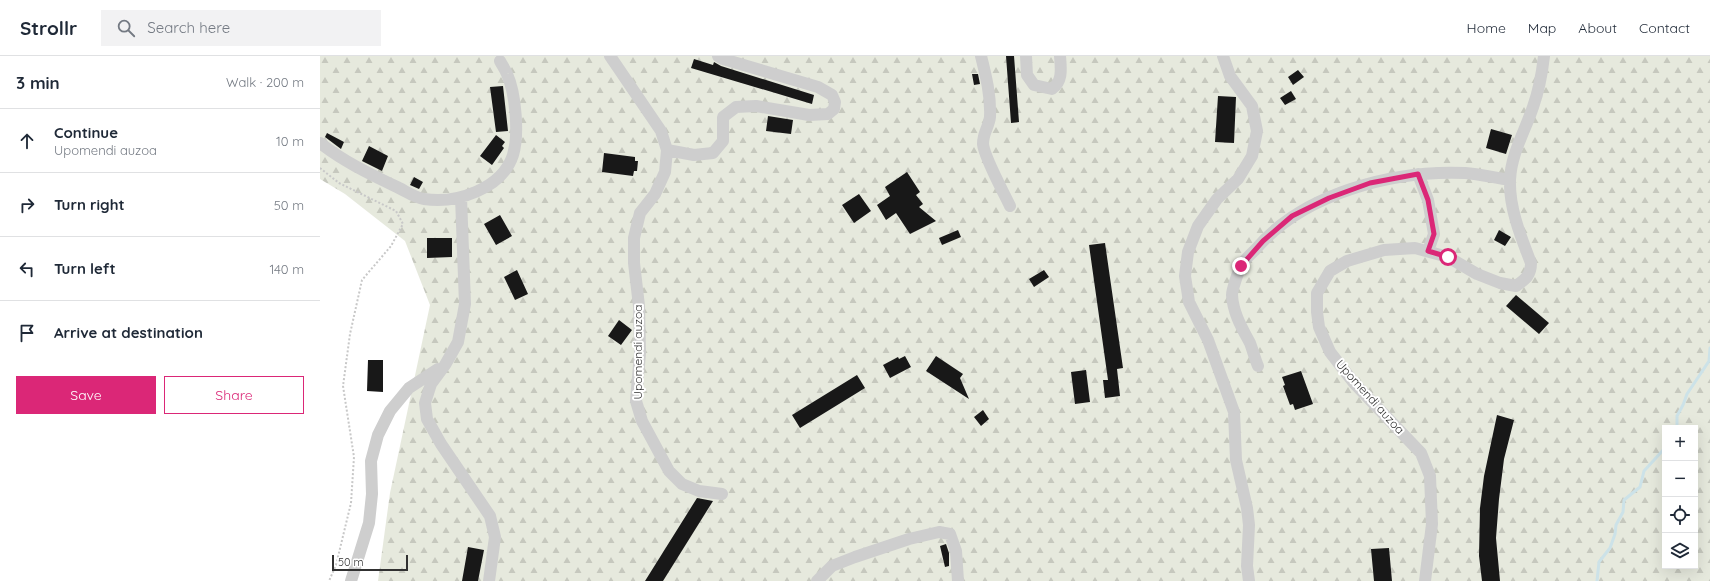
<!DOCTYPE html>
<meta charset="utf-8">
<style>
body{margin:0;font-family:Quicksand,sans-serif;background:#f2f2f3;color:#1f2937}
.controls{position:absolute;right:12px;bottom:12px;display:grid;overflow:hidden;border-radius:0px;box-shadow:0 4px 16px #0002}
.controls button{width:36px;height:36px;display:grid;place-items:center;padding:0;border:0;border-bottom:1px solid #e0e1e3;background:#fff;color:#1f2937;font:20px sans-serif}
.scale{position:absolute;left:12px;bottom:10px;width:76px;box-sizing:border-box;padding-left:4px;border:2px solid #313131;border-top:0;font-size:11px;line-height:14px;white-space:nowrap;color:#313131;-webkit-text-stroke:3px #fff;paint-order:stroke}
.stop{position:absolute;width:12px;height:12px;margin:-9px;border:3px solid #db2777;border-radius:50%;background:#fff}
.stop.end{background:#db2777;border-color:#fff;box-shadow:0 1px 4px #0008}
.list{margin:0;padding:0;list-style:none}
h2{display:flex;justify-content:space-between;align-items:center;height:52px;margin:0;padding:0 16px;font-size:17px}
h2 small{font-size:13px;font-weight:400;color:#747a83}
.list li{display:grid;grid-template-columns:26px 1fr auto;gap:12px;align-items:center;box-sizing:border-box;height:64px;padding:0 16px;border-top:1px solid #e0e1e3}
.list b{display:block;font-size:15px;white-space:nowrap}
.list p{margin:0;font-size:13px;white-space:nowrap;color:#747a83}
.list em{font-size:13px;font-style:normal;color:#747a83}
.actions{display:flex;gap:8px;padding:12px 16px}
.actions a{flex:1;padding:9px 0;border:1px solid #db2777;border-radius:0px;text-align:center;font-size:14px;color:#db2777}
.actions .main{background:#db2777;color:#fff}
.icon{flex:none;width:22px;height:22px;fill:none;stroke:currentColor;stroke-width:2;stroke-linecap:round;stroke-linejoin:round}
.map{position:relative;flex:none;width:1390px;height:525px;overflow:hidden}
header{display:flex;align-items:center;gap:24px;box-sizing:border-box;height:56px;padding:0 20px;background:#fff;border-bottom:1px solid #e0e1e3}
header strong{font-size:19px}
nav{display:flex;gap:22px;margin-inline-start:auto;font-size:14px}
.search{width:280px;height:36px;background:#f2f2f3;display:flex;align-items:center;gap:10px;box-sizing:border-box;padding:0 14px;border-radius:0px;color:#747a83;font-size:15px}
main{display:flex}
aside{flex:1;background:#fff}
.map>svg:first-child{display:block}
.forest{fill:url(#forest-firs);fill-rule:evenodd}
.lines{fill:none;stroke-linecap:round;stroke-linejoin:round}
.stream{stroke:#cce2e8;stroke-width:3}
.building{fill:#181818}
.path{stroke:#c8c8c8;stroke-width:2;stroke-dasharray:2 2;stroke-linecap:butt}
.minor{stroke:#cecece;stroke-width:12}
.route{stroke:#db2777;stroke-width:5}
.labels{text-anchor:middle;stroke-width:4;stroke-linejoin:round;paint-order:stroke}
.street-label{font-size:12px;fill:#313131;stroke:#fff}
</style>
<header>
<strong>Strollr</strong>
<div class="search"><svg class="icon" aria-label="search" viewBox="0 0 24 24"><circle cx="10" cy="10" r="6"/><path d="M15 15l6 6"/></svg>Search here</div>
<nav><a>Home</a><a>Map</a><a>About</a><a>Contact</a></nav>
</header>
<main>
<aside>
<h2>3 min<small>Walk · 200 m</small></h2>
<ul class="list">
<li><svg class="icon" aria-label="ahead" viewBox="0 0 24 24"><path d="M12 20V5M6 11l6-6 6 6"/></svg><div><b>Continue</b><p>Upomendi auzoa</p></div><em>10 m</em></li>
<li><svg class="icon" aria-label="right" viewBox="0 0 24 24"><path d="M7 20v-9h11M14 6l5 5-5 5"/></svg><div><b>Turn right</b></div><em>50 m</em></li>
<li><svg class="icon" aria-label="left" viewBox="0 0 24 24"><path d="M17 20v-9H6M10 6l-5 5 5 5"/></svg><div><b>Turn left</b></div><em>140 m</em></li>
<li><svg class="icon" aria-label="arrive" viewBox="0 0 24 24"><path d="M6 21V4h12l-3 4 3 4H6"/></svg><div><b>Arrive at destination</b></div></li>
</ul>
<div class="actions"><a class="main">Save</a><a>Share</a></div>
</aside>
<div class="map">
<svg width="1390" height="525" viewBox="0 0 1390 525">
<defs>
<pattern id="forest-firs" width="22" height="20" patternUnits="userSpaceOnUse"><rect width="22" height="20" fill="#e6e9dd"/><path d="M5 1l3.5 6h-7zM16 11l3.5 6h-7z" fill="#c6c8be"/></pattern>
</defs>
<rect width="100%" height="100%" fill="#fff"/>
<path class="forest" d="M 0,0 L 1390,0 L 1390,525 L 58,525 L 70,437 L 110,249 L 85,185 L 25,138 L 0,123 ZM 1345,372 L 1375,372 L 1375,510 L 1345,510 Z"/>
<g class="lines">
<path class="stream" d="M 1355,372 L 1357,369 L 1357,360 L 1363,349 L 1367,338 L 1389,305 L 1390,292
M 1277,525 L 1279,506 L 1290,492 L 1295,478 L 1296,469 L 1303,456 L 1304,444 L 1320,431 L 1324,415 L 1345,392"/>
</g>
<path class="building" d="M 686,0 L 694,0 L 699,66 L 691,67 Z
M 374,3 L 393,9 L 394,6 L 401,10 L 494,39 L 492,48 L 371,12 Z
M 978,14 L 984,21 L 973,29 L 968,21 Z
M 652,18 L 658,18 L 660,28 L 654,29 Z
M 183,30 L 188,75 L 176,76 L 170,31 Z
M 971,35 L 976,43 L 965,49 L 960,42 Z
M 898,40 L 916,41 L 914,87 L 895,86 Z
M 448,60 L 473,64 L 471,78 L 446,75 Z
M 1171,73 L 1192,79 L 1186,98 L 1166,92 Z
M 7,77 L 24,86 L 21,93 L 5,81 Z
M 176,79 L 185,86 L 182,90 L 184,92 L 172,109 L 160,100 Z
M 49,90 L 68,100 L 62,115 L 42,105 Z
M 284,97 L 315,101 L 315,105 L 318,105 L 317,115 L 314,115 L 313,120 L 282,116 Z
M 587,116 L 600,136 L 596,139 L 603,148 L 599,151 L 616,165 L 590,178 L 576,157 L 566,164 L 557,149 L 570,140 L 565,131 Z
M 94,121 L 103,126 L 99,133 L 90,129 Z
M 539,138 L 551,155 L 534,167 L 522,149 Z
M 180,159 L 192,180 L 176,189 L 164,168 Z
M 638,174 L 641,181 L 622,189 L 619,182 Z
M 1179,174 L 1191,181 L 1185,190 L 1174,184 Z
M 107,182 L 132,182 L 132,201 L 107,202 Z
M 785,187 L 803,312 L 797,313 L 800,340 L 785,342 L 783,324 L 788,324 L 769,189 Z
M 197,214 L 208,238 L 195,244 L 184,221 Z
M 724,214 L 729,221 L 714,231 L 709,223 Z
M 1196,239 L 1229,267 L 1219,278 L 1186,250 Z
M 299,264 L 312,274 L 301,289 L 288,280 Z
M 585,300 L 591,311 L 570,322 L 563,309 L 578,301 L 579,303 Z
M 616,300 L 643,318 L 640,322 L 649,343 L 606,315 Z
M 48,304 L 63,304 L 63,336 L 47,335 Z
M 766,314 L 770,346 L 755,348 L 751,316 Z
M 981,315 L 993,348 L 975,354 L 973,348 L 970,349 L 963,330 L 965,329 L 962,321 Z
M 537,319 L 545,332 L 480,372 L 472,359 Z
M 663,354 L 669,363 L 661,370 L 654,361 Z
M 1177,359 L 1194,364 L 1184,403 L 1179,443 L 1176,482 L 1180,525 L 1162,525 L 1159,500 L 1160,452 L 1164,420 Z
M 377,442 L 393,445 L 343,525 L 325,525 Z
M 626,488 L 629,497 L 629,510 L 625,511 L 620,490 Z
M 148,491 L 164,494 L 158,525 L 142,525 Z
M 1069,492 L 1072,525 L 1054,525 L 1051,493 Z"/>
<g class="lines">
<path class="path" d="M 0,112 L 19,127 L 76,155 L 83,168 L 71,190 L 42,224 L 30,278 L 23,330 L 34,401 L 31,447 L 16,509 L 9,525"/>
<path class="minor" d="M 290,0 L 341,75 L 347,94 L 345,116 L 335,138 L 320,157 L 314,182 L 314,207 L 319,250 L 320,297 L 316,345 L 322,365 L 349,415 L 362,428 L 379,435 L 402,438
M 661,0 C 666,20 671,40 670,61 C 669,71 663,76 663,88 C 664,101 684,137 690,150
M 706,0 L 707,19 L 714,29 L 732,33 C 743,25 741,13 740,0
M 903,0 L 910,20 L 932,50 L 937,75 L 932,100 L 918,123 L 897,143 L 878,170 L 868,196 L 865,220 L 869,246 L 888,284 L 914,356 L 916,404 L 927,452 L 929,469 L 927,510 L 929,525
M 0,87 C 24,106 52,119 79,132 C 87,136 96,142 104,143 C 136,148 182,133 193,99 C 199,79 196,38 187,18 C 185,13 182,9 180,5
M 347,94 L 374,99 L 393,97 L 403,85 L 403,61 L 416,51 L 436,50 L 489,59 L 508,58 L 514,53 L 515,46 L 512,39 L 498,31 L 403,3 L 398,0
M 1098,118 L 1108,144 L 1114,178 L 1108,195
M 141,141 L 145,248 L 138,286 L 125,309 L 111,328 L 105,347 L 107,363 L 121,388 L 170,460 L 175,481 L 169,525
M 938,310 C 935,303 933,295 930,287 C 922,272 913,257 912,239 C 912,234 918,216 921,210 C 924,204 930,199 935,194 C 983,137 1073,114 1145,117 C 1160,118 1175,122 1190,124
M 31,525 L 49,467 L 52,438 L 51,405 L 58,379 L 70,355 L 89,332 L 118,313
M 497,525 L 512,510 L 535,501 L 589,483 L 619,476 L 630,478 L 636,495 L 638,525
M 1105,525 L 1112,468 L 1110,420 L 1101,397 L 1034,327 L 1010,296 L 999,271 L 997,256 L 997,237 L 1010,215 L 1027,205 L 1064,194 L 1095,192 L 1128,201 L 1157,218 L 1180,227 L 1196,230 C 1206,223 1211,219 1211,207 C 1201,181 1189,152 1190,124 C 1191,98 1205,75 1213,51 C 1219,34 1222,18 1224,0"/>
</g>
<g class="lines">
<path class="route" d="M 921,210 L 943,185 L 972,160 L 1009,142 L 1050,127 L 1098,118 L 1108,144 L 1114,178 L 1108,195 L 1128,201"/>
</g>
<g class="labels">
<g class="street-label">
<text transform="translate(318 296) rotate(-90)" y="4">Upomendi auzoa</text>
<text transform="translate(1050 341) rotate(48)" y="4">Upomendi auzoa</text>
</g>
</g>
</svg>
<div class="controls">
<button>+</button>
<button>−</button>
<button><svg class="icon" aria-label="locate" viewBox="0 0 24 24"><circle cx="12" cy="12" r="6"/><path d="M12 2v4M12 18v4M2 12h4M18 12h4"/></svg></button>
<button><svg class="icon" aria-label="layers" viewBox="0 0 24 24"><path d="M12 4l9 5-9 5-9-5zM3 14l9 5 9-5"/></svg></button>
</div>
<div class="scale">50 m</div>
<div class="stop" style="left:1128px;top:201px"></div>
<div class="stop end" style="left:921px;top:210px"></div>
</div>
</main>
